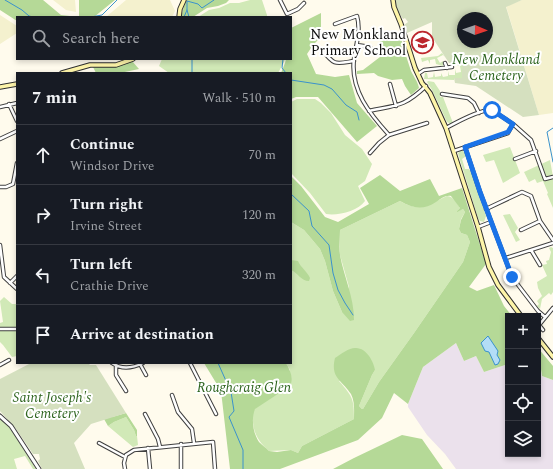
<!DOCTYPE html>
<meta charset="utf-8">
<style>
body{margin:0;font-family:Spectral,serif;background:#20242c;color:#f1f3f6}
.controls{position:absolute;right:12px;bottom:12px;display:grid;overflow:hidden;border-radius:0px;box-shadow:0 2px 6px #0003}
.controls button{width:36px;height:36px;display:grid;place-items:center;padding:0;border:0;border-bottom:1px solid #363941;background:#171b24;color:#f1f3f6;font:20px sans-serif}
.compass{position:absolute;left:457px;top:12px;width:36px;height:36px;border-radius:50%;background:#171b24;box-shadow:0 2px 6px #0003;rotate:92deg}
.stop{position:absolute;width:12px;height:12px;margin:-9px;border:3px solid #1a73e8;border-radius:50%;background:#fff}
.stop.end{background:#1a73e8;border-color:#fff;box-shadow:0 1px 4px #0008}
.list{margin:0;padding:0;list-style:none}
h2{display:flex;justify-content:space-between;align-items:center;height:52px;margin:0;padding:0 16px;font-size:17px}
h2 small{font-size:13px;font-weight:400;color:#9ea1a6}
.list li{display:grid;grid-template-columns:26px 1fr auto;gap:12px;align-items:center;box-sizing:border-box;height:60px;padding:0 16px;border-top:1px solid #363941}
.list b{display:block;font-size:15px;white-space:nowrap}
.list p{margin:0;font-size:13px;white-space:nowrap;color:#9ea1a6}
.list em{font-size:13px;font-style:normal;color:#9ea1a6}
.icon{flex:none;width:22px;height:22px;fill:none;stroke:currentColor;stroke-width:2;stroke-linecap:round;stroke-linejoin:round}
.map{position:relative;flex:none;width:553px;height:469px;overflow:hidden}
.search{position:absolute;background:#171b24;box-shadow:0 2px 6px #0003;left:16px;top:16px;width:276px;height:44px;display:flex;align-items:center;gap:10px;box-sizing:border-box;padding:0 14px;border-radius:0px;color:#9ea1a6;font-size:15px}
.panel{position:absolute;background:#171b24;box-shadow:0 2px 6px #0003;left:16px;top:72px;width:276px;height:292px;border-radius:0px}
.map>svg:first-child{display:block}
.industrial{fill:#ebe1ec}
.farmland{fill:#f4f1ce}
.green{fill:#d1e9b7}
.forest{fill:#b5d997}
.cemetery{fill:#d5e0bf;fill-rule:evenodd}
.water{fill:#b3ddf6;stroke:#3a92cc}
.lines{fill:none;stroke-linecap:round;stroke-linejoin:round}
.stream{stroke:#3a92cc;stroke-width:1}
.minor-casing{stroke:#404040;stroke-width:4.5}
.tertiary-casing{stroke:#404040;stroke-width:5}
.secondary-casing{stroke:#2f2f2f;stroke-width:5.5}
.minor{stroke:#fff;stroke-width:2.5}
.tertiary{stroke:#fff;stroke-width:3}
.secondary{stroke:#fef5a9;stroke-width:3.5}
.route{stroke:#1a73e8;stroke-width:5}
.labels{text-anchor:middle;stroke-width:4;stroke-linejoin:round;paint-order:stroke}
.poi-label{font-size:14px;fill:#0d0d0d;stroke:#fff;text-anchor:end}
.park-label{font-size:14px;font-style:italic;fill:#2d641e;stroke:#fff}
</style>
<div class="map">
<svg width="553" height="469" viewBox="0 0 553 469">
<rect width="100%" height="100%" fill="#fffbed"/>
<path class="industrial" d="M 456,343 L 464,361 L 476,356 L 484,372 L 508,364 L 508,454 L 538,454 L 538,355 L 542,376 L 553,380 L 553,469 L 456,469 L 445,454 L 427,435 L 408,407 L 408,404 L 423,367 Z"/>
<path class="farmland" d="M 53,0 L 75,0 L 76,12 L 66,10 Z
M 126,0 L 170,0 L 175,11 L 172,17 L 106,17 Z
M 522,0 L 553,0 L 553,113 L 539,115 L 506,6 Z
M 0,15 L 17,26 L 17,33 L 0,44 Z"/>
<path class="green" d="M 250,0 L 262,0 L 267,15 L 267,17 L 198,17 L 209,10 L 219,8 L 230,3 L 239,3 Z
M 442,53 L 445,57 L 443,55 L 437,58 L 440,63 L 443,61 L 443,66 L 436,64 L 435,59 L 430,60 L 430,64 L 428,60 L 422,62 L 421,58 L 438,56 Z
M 162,59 L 285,59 L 284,62 L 278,73 L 169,73 L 159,66 Z
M 457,63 L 462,63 L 462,78 L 454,78 L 454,80 L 424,79 L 425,73 L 427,73 L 428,78 L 433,77 L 434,72 L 435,77 L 441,76 L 441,73 L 443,77 L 448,76 L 448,71 L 449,75 L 455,75 L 455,69 L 456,73 L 461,72 L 460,66 L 458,66 Z
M 428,81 L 434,82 L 440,91 L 440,97 L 443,97 L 453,123 L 451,124 L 447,122 L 432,90 L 427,82 Z
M 297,99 L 315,99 L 321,103 L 331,113 L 345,135 L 362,149 L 372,164 L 365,181 L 358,186 L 365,201 C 358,211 338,216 326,214 L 310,193 L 291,173 L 291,102 Z
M 510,147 L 520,173 L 503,183 L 494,160 L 486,162 L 483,155 Z
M 460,151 L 463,151 L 465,153 L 465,157 L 462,159 L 465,169 L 469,169 L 473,175 L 486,216 L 484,222 L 480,221 L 478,218 L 459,157 L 458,153 Z
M 550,160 L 553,177 L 553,208 L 547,194 L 548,193 L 543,181 L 537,183 L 535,179 L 529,182 L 524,172 Z
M 447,196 C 454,197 457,203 460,208 L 457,211 L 463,209 L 465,212 L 461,219 L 459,229 L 461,233 L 467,235 L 470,242 L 463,262 L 414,333 L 379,382 L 363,409 L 362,409 L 359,406 L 372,375 L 375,370 L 339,381 C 353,397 354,399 354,419 L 302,446 L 298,453 L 291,450 L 269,451 C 260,443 254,435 253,422 C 253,418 252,414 254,410 C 260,401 280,392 290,386 L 290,370 L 286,363 L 291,363 L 291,222 L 304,230 L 320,249 L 325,261 L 333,291 L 342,312 L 349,287 L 340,255 L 340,230 L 400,201 C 420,213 429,204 447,196 Z
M 510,214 L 518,228 L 515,232 L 520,240 L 516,242 L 503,215 Z
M 551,247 L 553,248 L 553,292 L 551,295 L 549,293 L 542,299 L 540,309 L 537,306 L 539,304 L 537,301 L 542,296 L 538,288 L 537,282 L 547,276 L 542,265 L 547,264 L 546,261 L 549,260 L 551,252 L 549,248 Z
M 4,297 L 12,304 L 17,304 L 17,356 L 12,357 L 3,345 L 0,342 L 0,323 L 3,322 L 0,301 Z
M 126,417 L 134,430 L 136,436 L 137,436 L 138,445 L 133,447 L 108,426 L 114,422 Z
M 1,419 L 10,428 L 36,469 L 33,469 L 25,456 L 14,459 L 17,469 L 0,469 L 0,420 Z"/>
<path class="forest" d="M 0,0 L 43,0 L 61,15 L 79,17 L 79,0 L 115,0 L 94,17 L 17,17 L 17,21 L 0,10 Z
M 187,0 L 245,0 L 229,0 L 226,3 L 218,6 L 207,8 L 193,17 L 181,17 L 185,3 Z
M 321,13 L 321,37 L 313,45 L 307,54 L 316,74 L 335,77 L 349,75 L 357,103 L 377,126 L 357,142 L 318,97 L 296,97 L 291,99 L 291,73 L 281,73 L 285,63 L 286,59 L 291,59 L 291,28 Z
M 380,32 L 385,38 L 394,33 L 400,34 C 403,47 407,59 411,71 C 414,77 418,82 419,88 L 411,95 L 405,86 L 402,79 L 392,80 L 378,76 L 374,73 L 357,74 L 357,71 L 363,70 L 380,57 L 382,45 L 377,34 Z
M 132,61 L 139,69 L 120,73 L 96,73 L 93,67 L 116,67 Z
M 380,175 L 400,191 L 430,179 L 439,196 L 462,188 L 486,264 L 469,287 L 477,291 L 494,285 L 504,306 L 512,316 L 508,316 L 508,364 L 484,372 L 476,356 L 464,361 L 456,343 L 423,367 L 408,404 L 394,393 L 382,418 L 358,440 L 280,469 L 230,469 L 221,391 L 204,363 L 286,363 C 290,370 294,378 290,386 L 255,409 C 251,419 253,433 259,442 C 262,445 266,448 269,451 L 277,452 L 291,450 L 298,453 L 302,446 L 354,419 C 354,411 355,402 351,394 C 342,380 330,378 335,358 C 341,354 349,348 355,348 C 366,347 374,362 375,370 L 372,375 L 359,406 L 362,409 L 363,409 L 379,382 L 414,333 L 463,262 L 470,242 L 467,235 L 461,233 L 459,229 L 461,220 L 465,212 L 463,209 L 457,212 L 457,211 L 460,208 L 451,196 C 445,195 441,199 436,202 C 424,210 413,209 400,201 L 340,230 C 340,238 339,247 340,255 C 344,277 354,297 354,320 L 350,321 L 342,312 L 333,291 L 325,261 L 320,249 L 304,230 L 291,222 L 291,176 L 301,186 L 325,217 L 338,222 L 369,204 L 360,188 Z
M 291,260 L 298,261 C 301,268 307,271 310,278 L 309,281 C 301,281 298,273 291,270 Z
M 538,348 L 553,366 L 553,380 L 542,376 Z
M 126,413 L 137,430 L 137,436 L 136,436 L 134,430 L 126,417 L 114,422 L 108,426 L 104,419 L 108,418 L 112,414 L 112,417 Z
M 402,435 L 422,439 L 443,469 L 333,469 L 354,458 Z"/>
<path class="cemetery" d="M 396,0 L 522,0 L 506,7 L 539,115 L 523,117 L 476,86 L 455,83 L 454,78 L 462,78 L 462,64 L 449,63 L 432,37 L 432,22 L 407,33 L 404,25 L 408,22 L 405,18 L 403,19 C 399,13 395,8 396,0 ZM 463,18 L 487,18 L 487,42 L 463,42 Z
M 31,363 L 88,363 L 90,365 L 96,365 L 126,413 L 91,424 L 74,443 L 85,469 L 42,469 L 38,461 L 40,459 L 39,454 L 33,454 L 16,429 L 0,411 L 0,379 Z"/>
<path class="water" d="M 488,336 L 498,351 L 497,355 L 500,360 L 498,364 L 495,365 L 489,352 L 485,351 L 481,343 Z"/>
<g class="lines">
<path class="stream" d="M 5,0 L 22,10 L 29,16 L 33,17
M 187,10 L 189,17
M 91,17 L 102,15 L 117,0
M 184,17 L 187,10 L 187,1 L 198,4 L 202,8 L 214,0
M 283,59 L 282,68 L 286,73
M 192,73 L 192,59
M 291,80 L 324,85 L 332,89 L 346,105 L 357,112 L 359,120
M 553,128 L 547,132 L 553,162
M 291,194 L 309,211 L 312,226 L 329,245 L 333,273 L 338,290 L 345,303 L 353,315
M 218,363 L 231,392 L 234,411 L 229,417 L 243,450 L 243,469"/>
<defs>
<path id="minor" d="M 280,0 L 287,14 L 298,9 L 304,3
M 335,24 L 357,16 C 361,30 356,45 354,59 C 350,90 370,114 389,135
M 357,45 L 370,47
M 322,50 C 335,66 335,64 354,61
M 445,63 L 447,68
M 418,74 L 424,70 L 452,67
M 390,84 L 396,106
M 442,94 L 468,98 L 474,103 L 479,113
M 9,104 L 17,121
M 0,107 L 17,103
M 369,111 C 397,105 404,107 426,86
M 446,128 C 457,122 480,109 492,110 L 513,124 L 531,140 L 545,179 L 553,177
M 0,139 L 17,131
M 465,147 L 480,192 L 512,277 L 538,311 L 545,317
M 454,151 L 508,133 L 513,124
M 370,153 L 379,143 L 389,135 L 427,123
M 515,159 L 536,151
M 0,187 L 6,187 L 13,184 L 17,163
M 486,209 L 522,192 L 531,196 L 540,221 L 553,240
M 478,227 L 491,222
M 521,230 L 540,221
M 0,245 L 4,277 L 17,289
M 531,250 L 540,265
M 506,258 L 553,243
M 10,283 L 17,276
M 0,329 L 17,329
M 543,330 L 539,325 L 553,308
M 112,363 C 122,370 133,368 143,363
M 190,363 L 216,414
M 140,364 L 146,375
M 0,365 L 9,360
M 116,366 L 116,375 L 126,391
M 172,395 L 178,412 L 192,429 L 194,443
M 145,414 L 158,439 L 160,447
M 99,443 L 125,457
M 181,444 L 181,469
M 148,448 L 150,469
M 125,469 L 124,463 L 126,455 L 134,450 L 213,442 L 215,469"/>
<path id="tertiary" d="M 0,416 L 11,426 L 39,469"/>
<path id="secondary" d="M 393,0 L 394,7 L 401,24 L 415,68 L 422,83 L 430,93 L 446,128 L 478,227 L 489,267 L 498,285 L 521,316
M 179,17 L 180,9 L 184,0
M 62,73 L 90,65 L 116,65 L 133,59
M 0,87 L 17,84
M 538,338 L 553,357"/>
</defs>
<use href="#minor" class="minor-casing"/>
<use href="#tertiary" class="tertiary-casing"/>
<use href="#secondary" class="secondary-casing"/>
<use href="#minor" class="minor"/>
<use href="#tertiary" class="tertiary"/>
<use href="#secondary" class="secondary"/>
</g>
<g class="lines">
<path class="route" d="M 492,110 L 513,124 L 508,132 L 465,147 L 480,192 L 512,277"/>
</g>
<defs>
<symbol id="school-ring" viewBox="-11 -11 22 22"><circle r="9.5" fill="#fff" stroke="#bc262d" stroke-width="1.5"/><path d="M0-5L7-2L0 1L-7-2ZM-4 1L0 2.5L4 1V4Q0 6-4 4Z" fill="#bc262d"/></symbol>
</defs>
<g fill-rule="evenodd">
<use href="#school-ring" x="410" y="30" width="25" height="25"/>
</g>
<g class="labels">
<g class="poi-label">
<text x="406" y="39">New Monkland<tspan x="406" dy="16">Primary School</tspan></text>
</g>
<g class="park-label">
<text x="496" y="64">New Monkland<tspan x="496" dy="16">Cemetery</tspan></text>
<text x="244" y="392">Roughcraig Glen</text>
<text x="52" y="402">Saint Joseph's<tspan x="52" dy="16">Cemetery</tspan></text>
</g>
</g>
</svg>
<div class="controls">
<button>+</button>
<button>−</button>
<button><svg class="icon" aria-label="locate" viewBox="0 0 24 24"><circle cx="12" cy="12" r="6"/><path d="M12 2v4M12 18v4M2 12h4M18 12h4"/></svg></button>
<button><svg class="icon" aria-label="layers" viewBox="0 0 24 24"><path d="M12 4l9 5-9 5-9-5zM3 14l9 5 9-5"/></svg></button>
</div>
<svg class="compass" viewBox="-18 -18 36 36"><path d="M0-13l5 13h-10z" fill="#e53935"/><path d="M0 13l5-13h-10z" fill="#9ea1a6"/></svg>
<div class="stop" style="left:492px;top:110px"></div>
<div class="stop end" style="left:512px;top:277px"></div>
<div class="search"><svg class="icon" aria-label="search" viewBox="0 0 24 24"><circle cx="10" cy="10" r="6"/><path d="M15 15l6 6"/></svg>Search here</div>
<section class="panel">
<h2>7 min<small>Walk · 510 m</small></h2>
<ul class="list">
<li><svg class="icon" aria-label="ahead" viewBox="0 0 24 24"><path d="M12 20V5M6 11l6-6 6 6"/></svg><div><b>Continue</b><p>Windsor Drive</p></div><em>70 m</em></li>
<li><svg class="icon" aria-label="right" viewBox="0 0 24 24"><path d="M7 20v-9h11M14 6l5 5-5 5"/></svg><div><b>Turn right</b><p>Irvine Street</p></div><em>120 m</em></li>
<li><svg class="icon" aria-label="left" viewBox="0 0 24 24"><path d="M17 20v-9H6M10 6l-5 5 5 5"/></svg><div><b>Turn left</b><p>Crathie Drive</p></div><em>320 m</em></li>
<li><svg class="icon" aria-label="arrive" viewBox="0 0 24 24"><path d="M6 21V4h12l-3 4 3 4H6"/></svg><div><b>Arrive at destination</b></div></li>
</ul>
</section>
</div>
